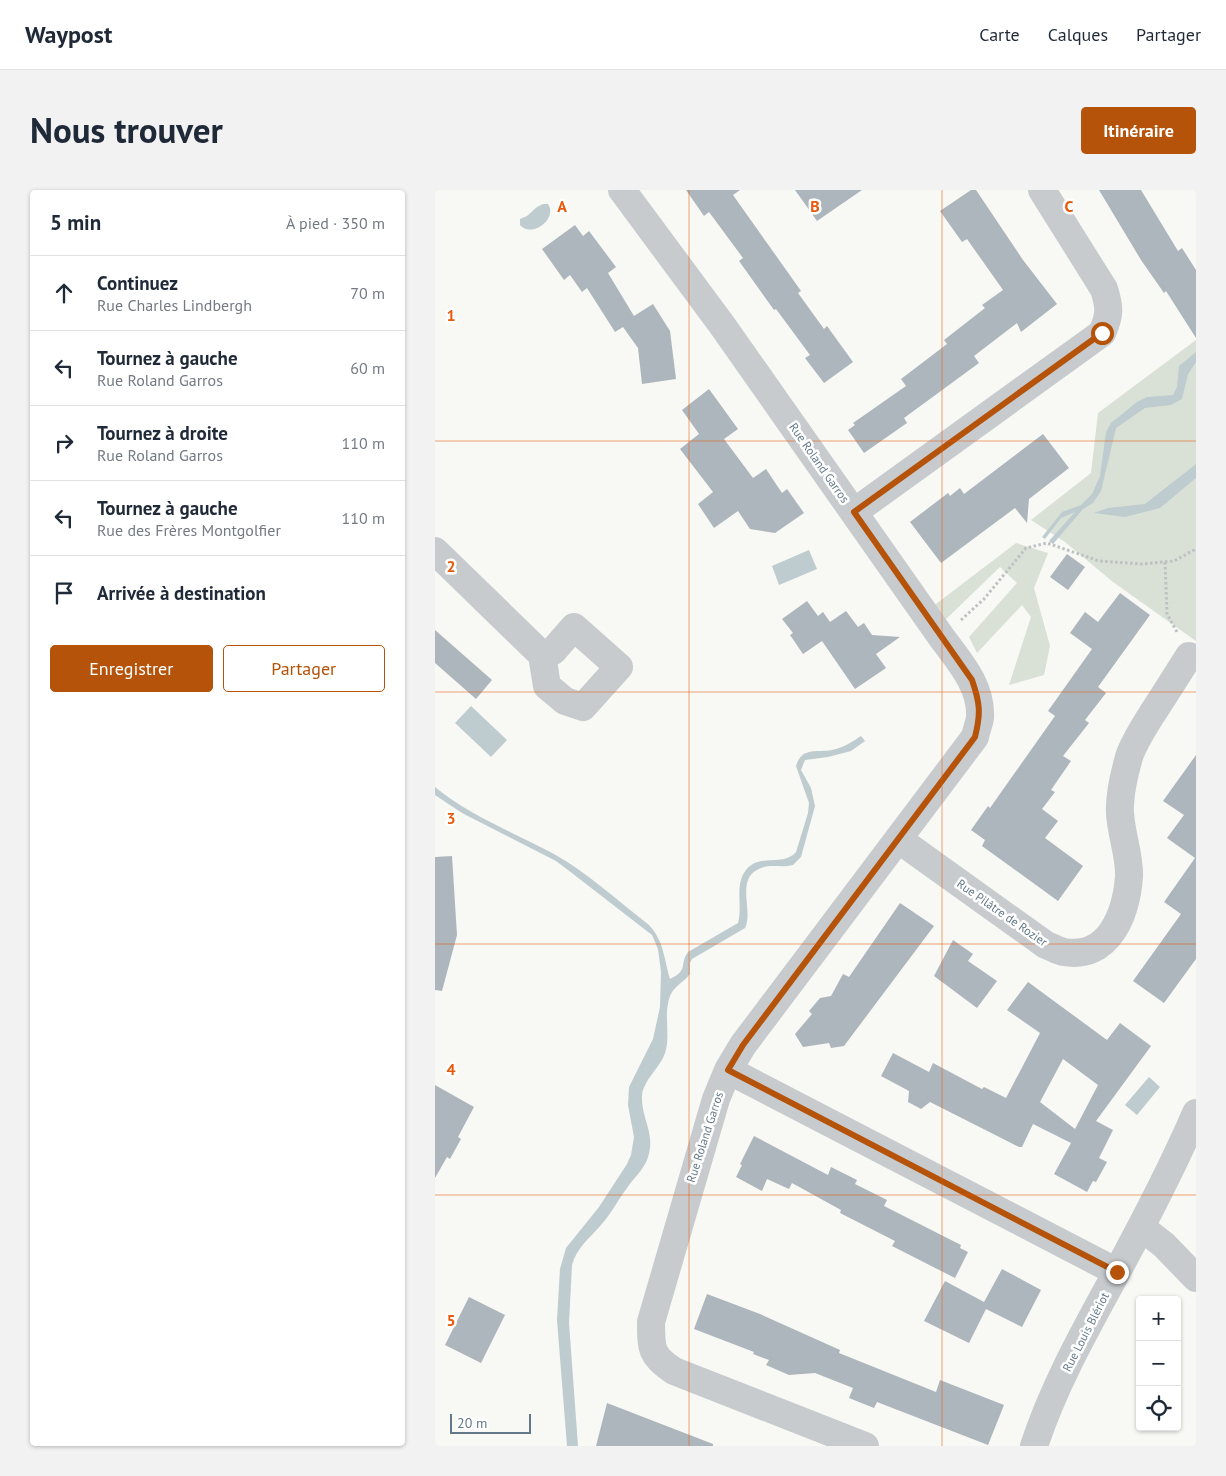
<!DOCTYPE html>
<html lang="fr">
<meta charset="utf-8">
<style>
body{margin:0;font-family:"PT Sans",sans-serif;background:#f2f2f3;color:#1f2937}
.controls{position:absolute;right:15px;bottom:15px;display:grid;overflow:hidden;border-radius:5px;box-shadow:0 1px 4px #0004}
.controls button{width:45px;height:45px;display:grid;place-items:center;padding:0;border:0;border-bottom:1px solid #e0e1e3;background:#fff;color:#1f2937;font:25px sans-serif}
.scale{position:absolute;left:15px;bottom:12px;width:81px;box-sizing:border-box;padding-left:5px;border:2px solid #647988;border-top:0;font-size:14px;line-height:18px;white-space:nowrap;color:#647988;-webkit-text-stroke:4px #fff;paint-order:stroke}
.stop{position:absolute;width:15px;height:15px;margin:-11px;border:4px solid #b45309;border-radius:50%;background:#fff}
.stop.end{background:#b45309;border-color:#fff;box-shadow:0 1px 5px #0008}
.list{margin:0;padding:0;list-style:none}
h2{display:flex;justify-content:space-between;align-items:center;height:65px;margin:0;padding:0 20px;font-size:21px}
h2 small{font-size:16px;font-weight:400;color:#747a83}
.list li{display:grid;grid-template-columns:32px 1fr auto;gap:15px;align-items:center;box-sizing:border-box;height:75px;padding:0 20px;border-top:1px solid #e0e1e3}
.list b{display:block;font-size:19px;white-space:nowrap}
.list p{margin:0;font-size:16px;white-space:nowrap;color:#747a83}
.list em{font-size:16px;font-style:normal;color:#747a83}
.actions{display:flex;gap:10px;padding:15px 20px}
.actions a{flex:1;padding:11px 0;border:1px solid #b45309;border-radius:5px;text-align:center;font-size:18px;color:#b45309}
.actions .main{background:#b45309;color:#fff}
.icon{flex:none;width:28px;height:28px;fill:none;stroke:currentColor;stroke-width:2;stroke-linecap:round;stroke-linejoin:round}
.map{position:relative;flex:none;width:761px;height:1256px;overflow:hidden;border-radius:5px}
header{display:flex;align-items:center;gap:30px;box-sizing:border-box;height:70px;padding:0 25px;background:#fff;border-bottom:1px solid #e0e1e3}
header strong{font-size:24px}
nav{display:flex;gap:28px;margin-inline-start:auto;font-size:18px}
.intro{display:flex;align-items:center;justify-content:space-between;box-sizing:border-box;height:120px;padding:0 30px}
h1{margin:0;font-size:35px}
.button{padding:12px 22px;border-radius:5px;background:#b45309;color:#fff;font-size:18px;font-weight:700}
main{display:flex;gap:30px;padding:0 30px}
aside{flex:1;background:#fff;border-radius:5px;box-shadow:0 1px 4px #0004}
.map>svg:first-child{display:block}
.green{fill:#d9e0d5}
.water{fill:#becbcf}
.building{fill:#adb6bc;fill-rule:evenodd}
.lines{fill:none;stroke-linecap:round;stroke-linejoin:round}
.path{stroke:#bec1c3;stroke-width:3;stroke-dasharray:2.5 2.5;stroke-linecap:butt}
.minor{stroke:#c7cbce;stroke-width:28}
.route{stroke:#b45309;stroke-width:6}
.grid{fill:none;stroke:#e8590c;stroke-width:1;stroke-opacity:0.55}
.labels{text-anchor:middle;stroke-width:5;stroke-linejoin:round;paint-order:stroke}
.street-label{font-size:12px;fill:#647988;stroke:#fff}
.grid-label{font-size:16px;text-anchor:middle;font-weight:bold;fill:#e8590c;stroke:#fff;stroke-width:5;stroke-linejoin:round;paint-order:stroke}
</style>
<header>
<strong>Waypost</strong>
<nav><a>Carte</a><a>Calques</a><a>Partager</a></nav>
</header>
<div class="intro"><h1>Nous trouver</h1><a class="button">Itinéraire</a></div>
<main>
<aside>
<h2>5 min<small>À pied · 350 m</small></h2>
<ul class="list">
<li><svg class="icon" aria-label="ahead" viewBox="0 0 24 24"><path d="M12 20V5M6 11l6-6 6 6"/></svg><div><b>Continuez</b><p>Rue Charles Lindbergh</p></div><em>70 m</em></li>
<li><svg class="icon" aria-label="left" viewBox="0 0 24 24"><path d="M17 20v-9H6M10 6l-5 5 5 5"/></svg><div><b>Tournez à gauche</b><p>Rue Roland Garros</p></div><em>60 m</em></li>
<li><svg class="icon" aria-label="right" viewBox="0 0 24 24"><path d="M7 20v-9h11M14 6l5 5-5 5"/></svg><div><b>Tournez à droite</b><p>Rue Roland Garros</p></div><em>110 m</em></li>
<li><svg class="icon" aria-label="left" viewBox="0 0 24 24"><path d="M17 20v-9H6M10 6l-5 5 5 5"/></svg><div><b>Tournez à gauche</b><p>Rue des Frères Montgolfier</p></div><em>110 m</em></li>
<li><svg class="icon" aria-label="arrive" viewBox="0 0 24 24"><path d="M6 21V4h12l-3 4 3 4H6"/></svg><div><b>Arrivée à destination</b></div></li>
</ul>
<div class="actions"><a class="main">Enregistrer</a><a>Partager</a></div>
</aside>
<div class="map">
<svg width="761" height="1256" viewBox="0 0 761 1256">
<rect width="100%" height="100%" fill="#f8f8f4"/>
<path class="green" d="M 761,150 L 761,451 L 678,392 L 630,352 L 596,330 L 656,283 L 663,223 Z
M 581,353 L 613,363 L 599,398 L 615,456 L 609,485 L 574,495 L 596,427 L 587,415 L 542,463 L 534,447 L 582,393 L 565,377 L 509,431 L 497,417 Z"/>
<path class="water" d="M 108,14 L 113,14 C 123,28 97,49 85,35 L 85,29 L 92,26 L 102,17 Z
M 761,162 L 761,172 L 753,184 L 747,209 L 736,215 L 710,218 L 681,238 L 666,301 L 658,313 L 648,319 L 618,354 L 614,351 L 640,322 L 626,328 L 610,349 L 607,347 L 627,322 L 646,315 L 657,304 L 665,286 L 671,242 L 676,233 L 702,212 L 712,207 L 738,205 L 742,197 L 744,176 Z
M 761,274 L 761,288 L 725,318 L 690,327 L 659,323 L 673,318 L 710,314 Z
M 374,360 L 382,379 L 344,395 L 337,376 Z
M 36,516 L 72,550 L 56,567 L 20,533 Z
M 426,546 L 430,551 L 416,561 L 393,567 L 370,570 L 366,580 L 376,598 L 380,616 L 366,667 L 358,675 C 347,678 336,674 326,678 C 299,688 319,720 310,738 L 257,769 L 255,773 L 255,784 C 249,792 239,796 235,806 C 228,825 236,845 230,863 C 225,878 208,890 207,906 C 206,930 222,944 212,970 C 208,980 198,989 192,998 C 183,1010 176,1024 166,1035 C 154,1049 142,1057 137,1075 L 134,1133 L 143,1256 L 132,1256 L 122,1130 L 125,1079 L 131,1058 L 164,1017 L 192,974 L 196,965 L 199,947 L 193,915 L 194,897 L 218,849 L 225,817 L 226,782 L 223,759 L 217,745 L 133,680 L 121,671 L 27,623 L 0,605 L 0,597 C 35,626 80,643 119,664 C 153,683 183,711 214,735 C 229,751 229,769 235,789 C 254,780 244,774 253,762 L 303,733 C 308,716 299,695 311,680 C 324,663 348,677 361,662 L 373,623 L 374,613 L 361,576 C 367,556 382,563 397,560 C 408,558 417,552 426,546 Z
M 714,887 L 725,897 L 702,925 L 690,915 Z"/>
<path class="building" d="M 251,0 L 305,0 L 298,5 L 366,101 L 363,103 L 389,139 L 392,136 L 418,172 L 389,193 L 370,168 L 375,165 L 341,119 L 339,120 L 304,71 L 308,68 L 274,22 L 269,26 Z
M 360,0 L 427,0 L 382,31 Z
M 536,0 L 541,0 L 588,70 L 622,114 L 586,142 L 582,133 L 539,166 L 544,173 L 469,228 L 472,233 L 429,263 L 413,240 L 420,235 L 418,233 L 471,196 L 466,189 L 512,154 L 509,150 L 550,118 L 547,115 L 568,100 L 532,49 L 527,52 L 505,21 Z
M 664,0 L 706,0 L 743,61 L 747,58 L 761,80 L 761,148 L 731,101 L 729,103 L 706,70 Z
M 140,35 L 148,46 L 154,41 L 181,77 L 173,83 L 199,126 L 218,114 L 235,141 L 241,189 L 207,194 L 203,158 L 188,137 L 180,142 L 152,98 L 147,102 L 135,85 L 129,90 L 107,59 Z
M 274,199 L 303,239 L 289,249 L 318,288 L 331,279 L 347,303 L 352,299 L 369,323 L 340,343 L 315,339 L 303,321 L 279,338 L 263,314 L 278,302 L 245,259 L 264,244 L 247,220 Z
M 608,244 L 634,278 L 594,309 L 592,333 L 580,318 L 506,373 L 475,332 L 513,303 L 515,306 L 525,298 L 529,304 Z
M 632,364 L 650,377 L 633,400 L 615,387 Z
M 685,403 L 715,425 L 663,497 L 671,503 L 650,530 L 654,533 L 628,566 L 636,571 L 616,600 L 620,602 L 607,619 L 623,631 L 610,648 L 648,676 L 623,711 L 547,656 L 550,650 L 536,640 L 553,616 L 555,618 L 620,526 L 613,521 L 657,459 L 635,443 L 650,422 L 663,432 Z
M 372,411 L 383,426 L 388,422 L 395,432 L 411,421 L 423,437 L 429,433 L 437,445 L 465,447 L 441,464 L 451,478 L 420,499 L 387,451 L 368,464 L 355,445 L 358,443 L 347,429 Z
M 0,440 L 57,490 L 41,509 L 0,473 Z
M 761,565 L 761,769 L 729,813 L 698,791 L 746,724 L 729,712 L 760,668 L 732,648 L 749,625 L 728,611 Z
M 17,666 L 22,745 L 7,801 L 0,800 L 0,667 Z
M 465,713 L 499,736 L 409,856 L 396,858 L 394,853 L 368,857 L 360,844 L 377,824 L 374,821 L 385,808 L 396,806 L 408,784 L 414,787 Z
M 518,750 L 538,764 L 533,771 L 562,791 L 542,818 L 499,786 Z
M 593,792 L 672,850 L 685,833 L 716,856 L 661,931 L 678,940 L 664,968 L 672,972 L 661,992 L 658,991 L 652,1002 L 619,984 L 636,953 L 598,934 L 587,957 L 584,957 L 495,912 L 486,919 L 473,912 L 474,901 L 446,886 L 458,863 L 494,882 L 498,873 L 547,899 L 549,897 L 571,908 L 605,843 L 572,820 ZM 628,869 L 663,895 L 640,939 L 605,912 Z
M 0,895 L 39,917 L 23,947 L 26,949 L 15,969 L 12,967 L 0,988 Z
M 319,946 L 393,985 L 396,977 L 422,990 L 420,994 L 452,1010 L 449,1016 L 526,1055 L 525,1058 L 533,1062 L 520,1088 L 457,1056 L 460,1051 L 405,1023 L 406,1020 L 357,993 L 354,999 L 332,989 L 327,1001 L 301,987 L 307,975 L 305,974 Z
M 567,1079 L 606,1100 L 587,1137 L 551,1119 L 534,1153 L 489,1131 L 510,1091 L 549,1112 Z
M 272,1104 L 325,1124 L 405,1160 L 404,1163 L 501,1202 L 505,1190 L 569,1215 L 553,1255 L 442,1212 L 439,1218 L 414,1208 L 418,1198 L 380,1183 L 354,1185 L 331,1175 L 334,1170 L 318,1164 L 319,1162 L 259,1139 Z
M 34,1107 L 70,1125 L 46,1173 L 10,1155 Z
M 172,1213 L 278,1254 L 278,1256 L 161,1256 Z"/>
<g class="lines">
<path class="path" d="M 730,372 L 732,424 L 742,442
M 526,430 L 549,409 L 591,358 L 612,353 L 664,371 L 707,374 L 739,371 L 761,359"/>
<path class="minor" d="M 187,0 L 287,135 L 507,448 C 524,471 547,496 545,528 C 544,534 541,541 540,547 L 308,855 L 293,880 L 281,909 L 216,1132 C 216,1159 216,1166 239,1181 L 430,1256
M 419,322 L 667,143 C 675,125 675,118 669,99 L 607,0
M 0,361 L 107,465 L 112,496 L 130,511 L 148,517 L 184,477 L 139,437 L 118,461 L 107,465
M 463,649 L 611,755 C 617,757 623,761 629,762 C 674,770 691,724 694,687 C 695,666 686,644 685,623 C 684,605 689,585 694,567 C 699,552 709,537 717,524 C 730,504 742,485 754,466
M 293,880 L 682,1082
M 706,1037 L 729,1055 L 761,1088
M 599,1256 C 618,1198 648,1144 677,1091 C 707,1036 736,981 761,923"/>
</g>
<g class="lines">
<path class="route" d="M 667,143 L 419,322 L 537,490 C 545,513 546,523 540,547 L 308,855 L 293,880 L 682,1082"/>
</g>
<path class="grid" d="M 254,0 L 254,1256M 507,0 L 507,1256M 0,251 L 761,251M 0,502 L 761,502M 0,754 L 761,754M 0,1005 L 761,1005"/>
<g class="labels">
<g class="street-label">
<text transform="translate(384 273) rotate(55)" y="4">Rue Roland Garros</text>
<text transform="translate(567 723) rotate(35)" y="4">Rue Pilâtre de Rozier</text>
<text transform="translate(270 947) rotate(-72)" y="4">Rue Roland Garros</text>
<text transform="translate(651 1142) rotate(-63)" y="4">Rue Louis Blériot</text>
</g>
</g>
<g class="grid-label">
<text x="127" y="22">A</text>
<text x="380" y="22">B</text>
<text x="634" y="22">C</text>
<text x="16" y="131">1</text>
<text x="16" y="382">2</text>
<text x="16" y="634">3</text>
<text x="16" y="885">4</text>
<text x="16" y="1136">5</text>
</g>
</svg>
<div class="controls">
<button>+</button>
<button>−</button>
<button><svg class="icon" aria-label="locate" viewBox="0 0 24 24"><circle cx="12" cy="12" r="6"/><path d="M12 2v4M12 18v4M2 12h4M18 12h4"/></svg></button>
</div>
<div class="scale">20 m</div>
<div class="stop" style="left:667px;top:143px"></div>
<div class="stop end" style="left:682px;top:1082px"></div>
</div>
</main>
